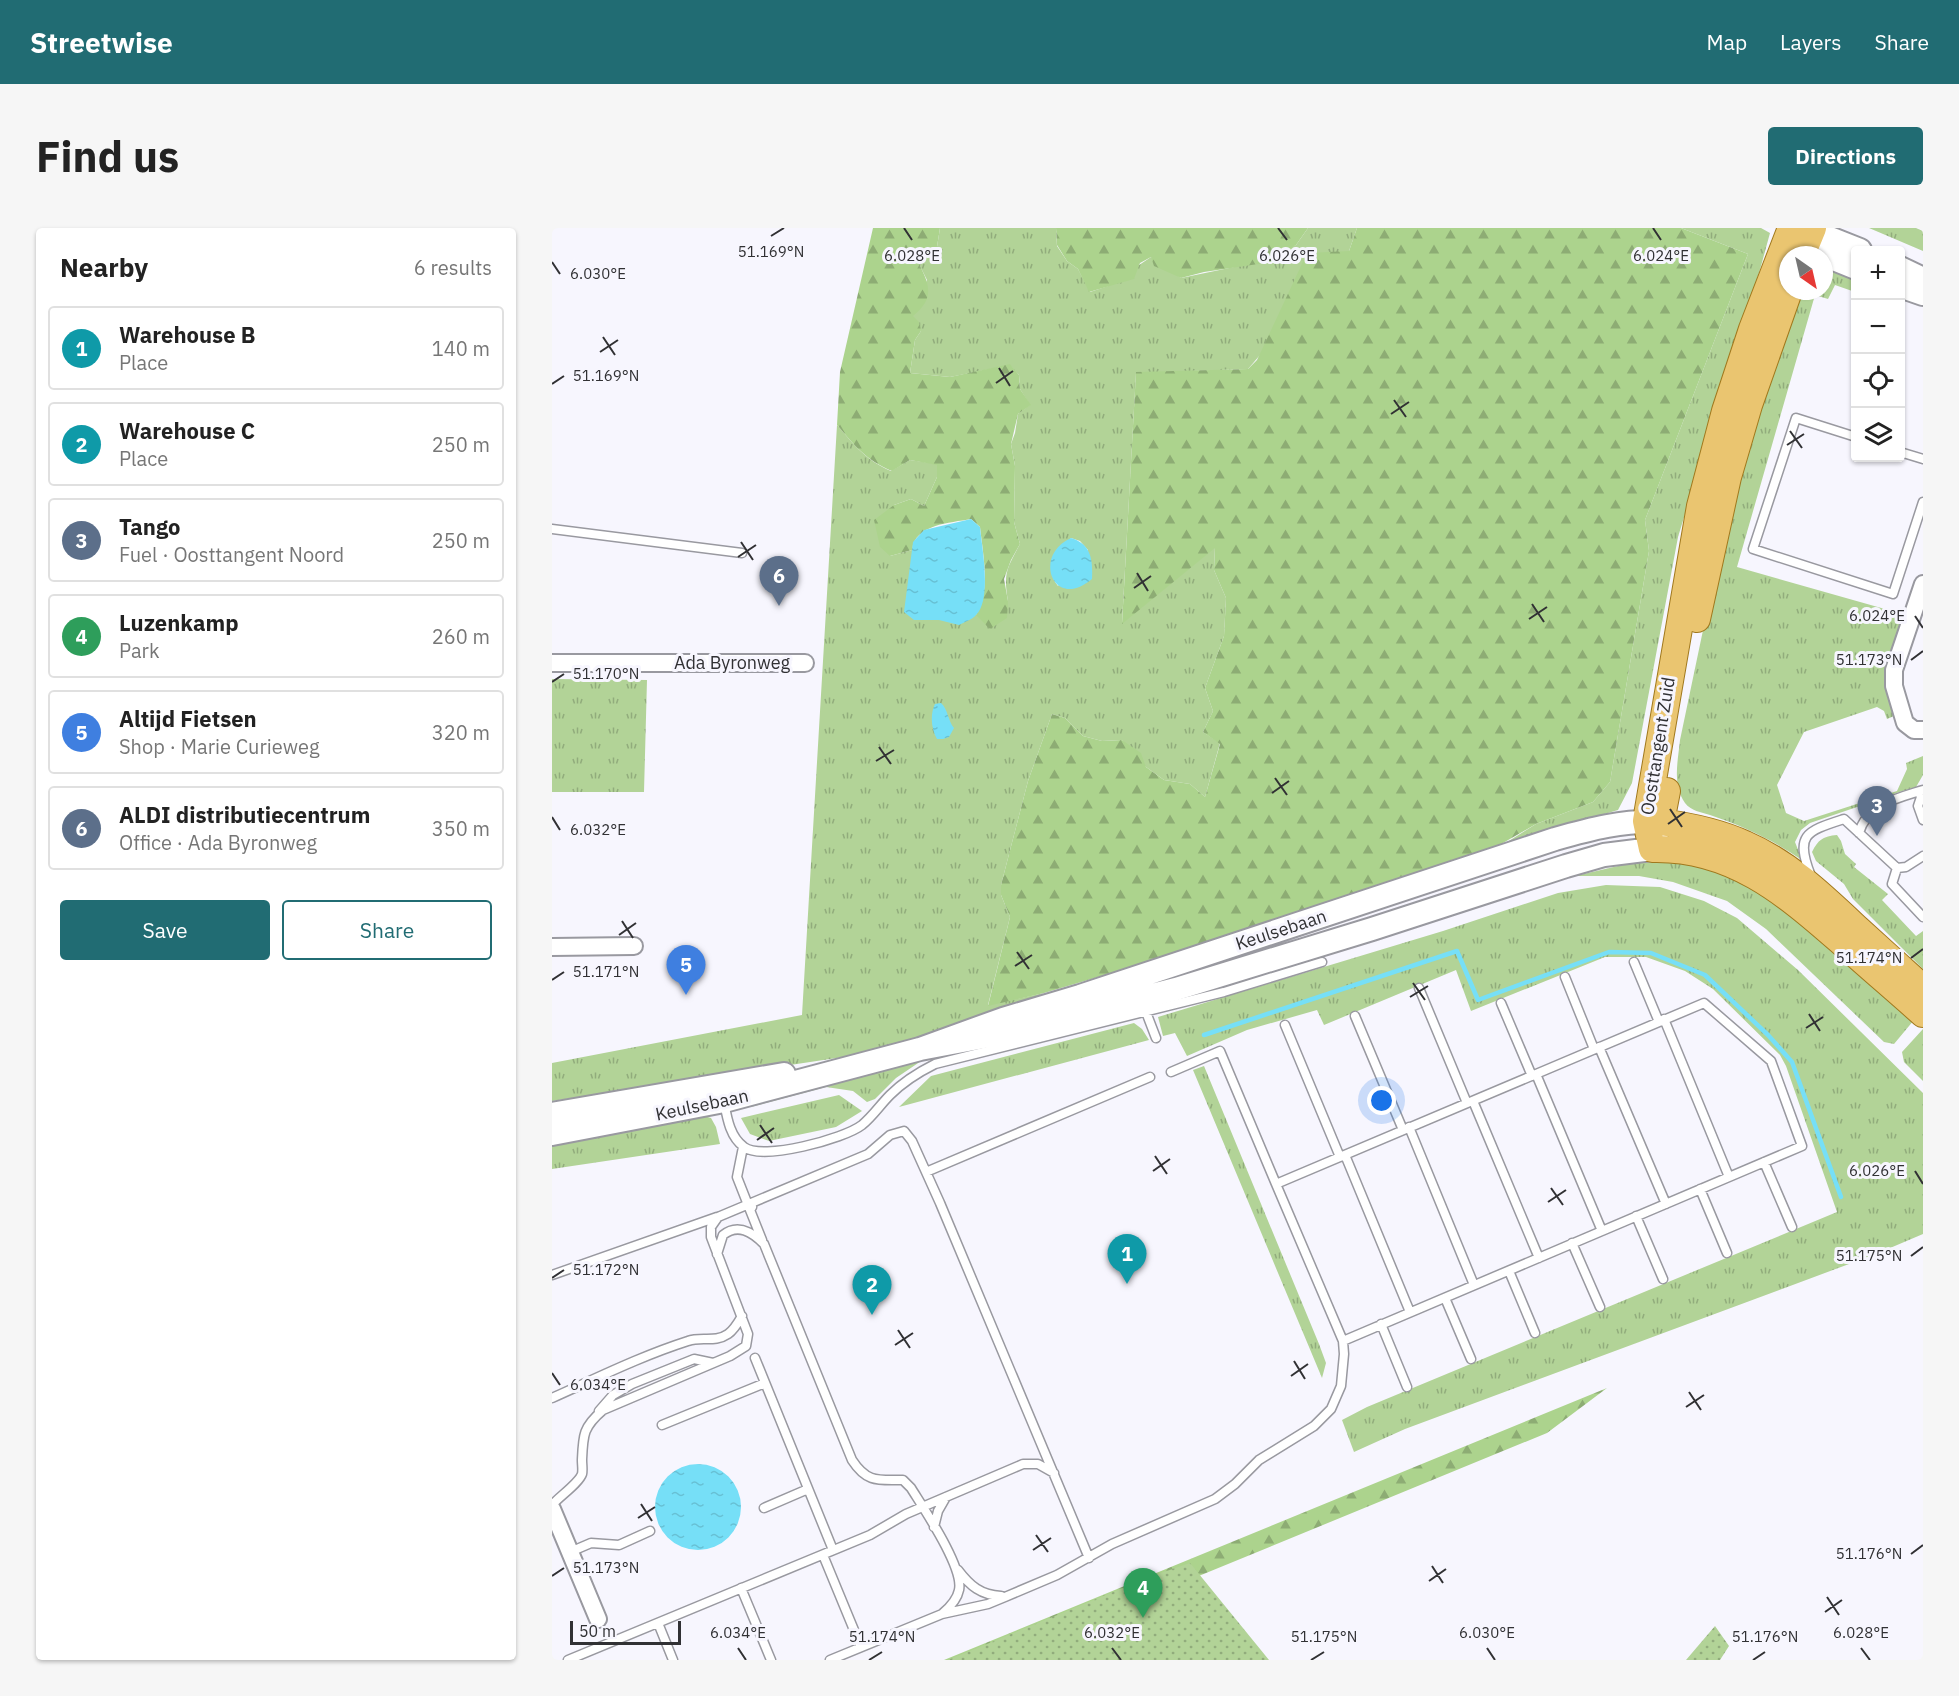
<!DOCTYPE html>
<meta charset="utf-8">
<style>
body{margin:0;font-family:"IBM Plex Sans",sans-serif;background:#f6f6f6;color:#222}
.controls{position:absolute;right:18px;top:18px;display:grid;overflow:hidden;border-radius:6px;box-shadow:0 2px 4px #0004}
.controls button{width:54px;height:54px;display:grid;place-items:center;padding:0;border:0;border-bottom:2px solid #e0e0e0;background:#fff;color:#222;font:30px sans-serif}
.compass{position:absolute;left:1227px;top:18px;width:54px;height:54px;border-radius:50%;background:#fff;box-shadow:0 2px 4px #0004;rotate:146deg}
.scale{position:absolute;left:18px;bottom:15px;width:111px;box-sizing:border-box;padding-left:6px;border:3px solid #313134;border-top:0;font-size:16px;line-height:21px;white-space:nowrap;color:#313134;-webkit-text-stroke:4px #f7f6fe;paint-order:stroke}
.you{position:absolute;left:830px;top:873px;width:21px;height:21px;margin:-15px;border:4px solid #fff;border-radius:50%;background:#1a73e8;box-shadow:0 0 0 9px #1a73e833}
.badge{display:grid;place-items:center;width:39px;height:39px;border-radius:50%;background:#216c73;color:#fff;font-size:20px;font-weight:700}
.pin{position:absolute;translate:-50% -50px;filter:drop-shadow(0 2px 3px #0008)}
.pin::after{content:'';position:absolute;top:32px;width:21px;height:18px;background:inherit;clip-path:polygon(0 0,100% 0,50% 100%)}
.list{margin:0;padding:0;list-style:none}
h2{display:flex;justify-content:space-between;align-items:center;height:78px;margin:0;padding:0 24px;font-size:26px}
h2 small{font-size:20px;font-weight:400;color:#767676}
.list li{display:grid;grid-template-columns:39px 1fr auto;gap:18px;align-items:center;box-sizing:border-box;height:84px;margin:0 12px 12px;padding:0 12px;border:2px solid #e0e0e0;border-radius:6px}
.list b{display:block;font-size:22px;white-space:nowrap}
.list p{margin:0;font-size:20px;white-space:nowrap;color:#767676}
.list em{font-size:20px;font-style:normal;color:#767676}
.actions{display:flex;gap:12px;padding:18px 24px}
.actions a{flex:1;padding:14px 0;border:2px solid #216c73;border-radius:6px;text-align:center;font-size:21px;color:#216c73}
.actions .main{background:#216c73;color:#fff}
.icon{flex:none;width:33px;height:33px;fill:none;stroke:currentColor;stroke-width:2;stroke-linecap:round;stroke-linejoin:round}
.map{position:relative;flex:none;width:1371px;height:1432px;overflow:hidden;border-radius:6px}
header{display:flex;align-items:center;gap:36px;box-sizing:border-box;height:84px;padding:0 30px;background:#216c73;color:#fff}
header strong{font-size:28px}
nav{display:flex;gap:33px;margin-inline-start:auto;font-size:21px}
.intro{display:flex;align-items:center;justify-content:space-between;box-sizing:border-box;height:144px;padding:0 36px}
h1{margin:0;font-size:42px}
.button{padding:15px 27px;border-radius:6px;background:#216c73;color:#fff;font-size:21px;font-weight:700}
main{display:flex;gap:36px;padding:0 36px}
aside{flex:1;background:#fff;border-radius:6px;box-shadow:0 2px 4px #0004}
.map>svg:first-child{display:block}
.grass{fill:url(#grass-tufts);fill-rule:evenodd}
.forest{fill:url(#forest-firs)}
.park{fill:url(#park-dots)}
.water{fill:url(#water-ripples)}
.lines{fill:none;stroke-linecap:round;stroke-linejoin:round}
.stream{stroke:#76dff7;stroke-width:4.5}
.lane-casing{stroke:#9999a0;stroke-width:11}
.street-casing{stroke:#9999a0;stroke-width:20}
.secondary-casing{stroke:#9999a0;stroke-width:26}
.primary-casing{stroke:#a0781d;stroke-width:28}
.lane{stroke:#fff;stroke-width:8}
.street{stroke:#fff;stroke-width:16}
.secondary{stroke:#fff;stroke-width:22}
.primary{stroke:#eac570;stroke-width:26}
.ticks{fill:none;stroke:#313134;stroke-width:2}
.labels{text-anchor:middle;stroke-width:6;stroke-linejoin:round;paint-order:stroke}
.street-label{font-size:18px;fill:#313134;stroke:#f7f6fe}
.ticks-label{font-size:15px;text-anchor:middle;fill:#313134;stroke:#f7f6fe;stroke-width:6;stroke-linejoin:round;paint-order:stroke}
</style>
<header>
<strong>Streetwise</strong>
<nav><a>Map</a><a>Layers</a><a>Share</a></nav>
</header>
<div class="intro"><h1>Find us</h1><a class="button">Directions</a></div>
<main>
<aside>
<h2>Nearby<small>6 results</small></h2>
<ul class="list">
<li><span class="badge" style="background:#0f9aa8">1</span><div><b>Warehouse B</b><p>Place</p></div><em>140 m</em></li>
<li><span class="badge" style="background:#0f9aa8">2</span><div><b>Warehouse C</b><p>Place</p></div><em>250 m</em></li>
<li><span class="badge" style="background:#5c6f8a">3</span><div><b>Tango</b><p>Fuel · Oosttangent Noord</p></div><em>250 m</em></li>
<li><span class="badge" style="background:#2e9e5b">4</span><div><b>Luzenkamp</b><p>Park</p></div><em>260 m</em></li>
<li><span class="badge" style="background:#3f7fe0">5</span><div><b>Altijd Fietsen</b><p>Shop · Marie Curieweg</p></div><em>320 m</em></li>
<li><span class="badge" style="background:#5c6f8a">6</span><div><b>ALDI distributiecentrum</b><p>Office · Ada Byronweg</p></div><em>350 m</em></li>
</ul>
<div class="actions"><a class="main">Save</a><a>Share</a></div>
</aside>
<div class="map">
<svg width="1371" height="1432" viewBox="0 0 1371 1432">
<defs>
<pattern id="grass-tufts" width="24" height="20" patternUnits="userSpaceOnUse" patternTransform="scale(1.5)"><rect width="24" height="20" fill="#b2d397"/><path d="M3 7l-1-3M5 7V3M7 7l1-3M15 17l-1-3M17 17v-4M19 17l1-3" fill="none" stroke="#91ac7c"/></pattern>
<pattern id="forest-firs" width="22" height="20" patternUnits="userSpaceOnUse" patternTransform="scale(1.5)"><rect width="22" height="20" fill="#acd38d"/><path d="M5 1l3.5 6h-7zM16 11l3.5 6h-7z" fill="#8dac74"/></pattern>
<pattern id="park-dots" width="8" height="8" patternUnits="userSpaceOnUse" patternTransform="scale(1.5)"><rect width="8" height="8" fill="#b2d397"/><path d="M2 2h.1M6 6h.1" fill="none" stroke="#91ac7c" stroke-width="1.8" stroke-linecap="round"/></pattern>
<pattern id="water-ripples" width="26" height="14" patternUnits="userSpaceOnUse" patternTransform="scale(1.5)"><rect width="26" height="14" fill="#76dff7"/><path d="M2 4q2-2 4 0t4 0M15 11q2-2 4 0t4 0" fill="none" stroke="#67c0d4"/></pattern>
</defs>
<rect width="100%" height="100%" fill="#f7f6fe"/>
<path class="grass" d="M 388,0 L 504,0 L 505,18 L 515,33 L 526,41 L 538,64 L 556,58 L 599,29 L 629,50 L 682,39 L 744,17 L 756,0 L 805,0 L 797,23 L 696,141 L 584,145 L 570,395 L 663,319 L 662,342 L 674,370 L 672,408 L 653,460 L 661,483 L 651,504 L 668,515 L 653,569 L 638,556 L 612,552 L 594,539 L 570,512 L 550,513 L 531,508 L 513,490 L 500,486 L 476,553 L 449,657 L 449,667 L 458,689 L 436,777 L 492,765 L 436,790 L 298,828 L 0,873 L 0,835 L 250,787 L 285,197 C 303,218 314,232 339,243 L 358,232 L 385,236 L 385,249 L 372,278 L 359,271 L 342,277 L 338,328 L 360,322 L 361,314 L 431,328 C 432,349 435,369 424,387 L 456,373 C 451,345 455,340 468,316 L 462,294 L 463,238 L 459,216 L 463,205 L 466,186 L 478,177 L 468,161 L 467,147 L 458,137 L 398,149 L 358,145 L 363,112 L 369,103 L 360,89 L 375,52 L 368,38 L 371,29 L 384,25 ZM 519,310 L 528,313 L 536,322 L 506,358 C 491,339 508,326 519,310 Z
M 1129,0 L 1209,0 L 1218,5 L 1209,38 L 1126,309 L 1080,555 L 1066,582 L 952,616 L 984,596 L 1041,574 L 1058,554 L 1097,323 L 1093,292 L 1196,26 Z
M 1317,0 L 1364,0 L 1371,3 L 1371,23 Z
M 1281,39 L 1303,48 L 1303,64 L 1283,57 L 1276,71 L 1263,67 L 1185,339 L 1354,387 L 1332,457 L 1342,488 L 1335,491 L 1332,483 L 1325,479 L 1252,504 L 1225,557 L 1234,585 L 1252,593 L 1345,563 L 1355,541 L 1354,535 L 1371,528 L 1371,547 L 1364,559 C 1349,564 1329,567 1321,582 L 1305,579 L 1258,595 L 1249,602 L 1243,614 L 1250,632 C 1221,612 1191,598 1158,587 C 1149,584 1139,583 1133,575 C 1120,556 1126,533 1128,512 L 1194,197 L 1242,63 L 1272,63 L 1272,40 Z
M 0,451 L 95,452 L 92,564 L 0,564 Z
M 1285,607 L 1289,613 L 1293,626 L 1304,636 L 1302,639 L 1336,666 L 1330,672 L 1364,708 L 1371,703 L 1371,741 L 1301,671 L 1292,656 L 1264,633 L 1260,624 C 1266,612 1271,608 1285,607 Z
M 1125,633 L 1172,644 L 1253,694 L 1362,792 L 1342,816 L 1332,814 L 1214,701 L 1175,673 L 1121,654 L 1087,648 L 1023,648 L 1079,635 Z
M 1054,657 L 1108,659 L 1152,673 L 1185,690 L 1246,742 L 1371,865 L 1371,1006 L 1324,1026 L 853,1201 L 802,1224 L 790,1192 L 815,1179 L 1285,984 L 1234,838 L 1228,827 L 1161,761 L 1133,743 L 1094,729 L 1053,729 L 919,783 L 904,742 L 772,797 L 765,782 L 695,802 L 635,828 L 623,805 L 611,808 L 606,789 L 891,703 L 1006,665 Z
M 582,795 L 590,801 L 597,812 L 347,879 L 379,848 Z
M 1371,801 L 1371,853 L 1352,834 L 1350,824 Z
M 378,827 L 344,850 L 323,871 L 315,874 L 301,863 L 274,859 L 199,879 L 223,865 Z
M 652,838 L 767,1116 L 774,1135 L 770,1150 L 641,842 Z
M 287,867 L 310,883 L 284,899 L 217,913 L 198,906 L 189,890 Z
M 145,886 L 159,890 L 164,899 L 168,916 L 0,941 L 0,914 Z"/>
<path class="forest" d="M 321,0 L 388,0 L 384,25 L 371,29 L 368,38 C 379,59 381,72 361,88 L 367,94 L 369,103 L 363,112 L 358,145 L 398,149 L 458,136 L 467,147 L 468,161 L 479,177 L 466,186 L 459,216 L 463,238 L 462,294 L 468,316 L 459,332 L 452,351 L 456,373 L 455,390 L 438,401 L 424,387 C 439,362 431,327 428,299 L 419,291 C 398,295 363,296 360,322 L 338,328 L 328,319 L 322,292 L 342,277 L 359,271 L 372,278 L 385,249 L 385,237 L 358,232 L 340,243 C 314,232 303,218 285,197 L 288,144 Z
M 504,0 L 756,0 L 744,17 L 713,35 L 652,44 L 629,50 L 602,38 L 599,29 L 588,35 L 582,51 L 537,64 L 526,41 L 515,33 L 505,17 Z
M 805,0 L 1129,0 L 1196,26 L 1093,292 L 1097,323 L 1058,554 L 1041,574 L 984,596 L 937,623 L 797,667 L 661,715 L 492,765 L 436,778 L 458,689 L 449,667 L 449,657 L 476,553 L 500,486 L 513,490 L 531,508 L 550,513 L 570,512 L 589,525 L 594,539 L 612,552 L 638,556 L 653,569 L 668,516 L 651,504 L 661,483 L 653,460 L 672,408 L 674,370 L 662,342 L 663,320 L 570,396 L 584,144 L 696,141 L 705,132 L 755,25 L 797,23 Z
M 1055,1160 L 995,1205 L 637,1352 L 708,1432 L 392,1432 Z"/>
<path class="park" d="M 638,1335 L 717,1432 L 396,1432 L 600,1348 Z
M 1163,1398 L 1177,1418 L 1168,1432 L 1134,1432 Z"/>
<path class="water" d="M 419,291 L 428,299 C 430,320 440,372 424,387 C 420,392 412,394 407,397 L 387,392 L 362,392 L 352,384 L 361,314 L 372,302 Z
M 519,310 C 539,316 541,331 540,351 C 501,384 480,327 519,310 Z
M 389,475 C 396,481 396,493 402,500 L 397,509 L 391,511 L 385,511 C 379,501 378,486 383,476 Z
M103 1279a43 43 0 1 1 86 0a43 43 0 1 1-86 0Z"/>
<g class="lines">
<path class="stream" d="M 652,807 L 905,723 L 926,772 L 1057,724 L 1099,725 L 1153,747 L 1216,807 L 1240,834 L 1289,969"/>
<defs>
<path id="lane" d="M 1304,209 L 1244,190 L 1201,321 L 1341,366 L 1371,274
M 1348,224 L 1371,231
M 0,301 L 190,325
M 1371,563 L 1366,578 L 1371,592
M 1307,605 C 1315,576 1346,570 1371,562
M 1345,640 L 1340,656 L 1371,689
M 1259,648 C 1242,606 1255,603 1292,591 L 1345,640 L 1354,639 L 1371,628
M 1082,734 L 1107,794
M 1013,749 L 1042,821
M 867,760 L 915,875
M 949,775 L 980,848
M 594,784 L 604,810
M 803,788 L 851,902
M 1112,791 L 1177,949
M 733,797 L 788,929
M 1047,819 L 1114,976
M 619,844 L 668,823 L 724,956
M 984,846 L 1050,1003
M 921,873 L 987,1030
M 172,874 C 175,890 178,909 192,919 C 210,933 292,911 310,897 C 321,888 328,877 338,867 C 351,854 367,844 383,836 L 672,764 L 770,734
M 857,899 L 922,1057
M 191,919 L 185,949 L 198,982
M 793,927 L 858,1084
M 1212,934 L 1240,999
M 374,944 L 598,849
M 1148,961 L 1175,1025
M 200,979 L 198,982 L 210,1012
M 1084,988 L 1111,1051
M 1020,1015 L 1048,1079
M 165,1026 L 171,1007 C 186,995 200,1004 212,1016 L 300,1232 C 315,1255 326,1252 351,1252 L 359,1260 C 372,1281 412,1340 407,1362 C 405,1372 398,1379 391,1385
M 957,1043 L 983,1105
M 0,1047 L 165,989
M 893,1070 L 919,1131
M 829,1096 L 855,1159
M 203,1130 L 281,1322
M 0,1170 C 45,1150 89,1128 136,1113 C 149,1108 163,1115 176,1106 C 182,1102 186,1095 190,1088
M 47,1183 L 61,1167 L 80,1156 L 142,1131 L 161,1135
M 110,1197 L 213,1155
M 0,1277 C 8,1268 27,1255 30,1246 C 31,1242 30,1237 30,1232 C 31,1207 31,1199 51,1182 L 178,1128 L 194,1118 L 196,1106 L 159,1009 L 159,999 L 166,989 L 316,926 L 338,907 L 352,903 L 360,913 L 388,975 L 537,1330
M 212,1280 L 256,1261
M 382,1299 L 386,1283 L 394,1269
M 18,1324 L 39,1315 L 67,1317 L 98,1303
M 271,1327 L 309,1419
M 406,1342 C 418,1358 429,1367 449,1368
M 189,1360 L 219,1432
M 106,1395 L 121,1432
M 16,1432 L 318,1307 L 354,1286 L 471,1236 L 486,1236 L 502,1245
M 278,1432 L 390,1386 L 436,1376 L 453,1369 L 505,1347 L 560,1316 L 663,1271 L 683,1256 L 707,1232 L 762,1198 L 779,1181 L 789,1158 L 792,1126 L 791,1113 L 724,956 L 1152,775 L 1219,833 L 1250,918 L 791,1113"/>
<path id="street" d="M 1371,356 L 1342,442 L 1342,458 L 1353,495 L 1362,502 L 1371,502
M 0,435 L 253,435
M 0,719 L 82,718
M 0,1281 L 46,1391"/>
<path id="secondary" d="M 1242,3 L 1260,3 L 1308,22
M 1240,7 L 1253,19 L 1272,27
M 1272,27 L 1304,40
M 1348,40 L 1371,51
M 1348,58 L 1371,66
M 0,886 L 232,846
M 0,906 L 172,873 L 368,821 L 453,805 L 624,761 L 820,701 L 1014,638 L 1052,627 L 1100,621 L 1109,594 C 1072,592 1038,601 1003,611 L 528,768 L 451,791 L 368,821"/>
<path id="primary" d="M 1239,0 L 1200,101 L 1173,183 L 1148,278 L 1094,593 L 1100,621 C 1179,619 1232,664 1288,713 C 1316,738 1344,762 1371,786
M 1250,27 L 1261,0
M 1145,391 L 1176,249 L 1197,177 L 1237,63
M 1115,563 L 1109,594 C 1138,598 1167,604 1193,616 C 1237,635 1272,669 1306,701 C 1328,721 1349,740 1371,760"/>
</defs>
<use href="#lane" class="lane-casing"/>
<use href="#street" class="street-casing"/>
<use href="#secondary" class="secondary-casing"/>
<use href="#primary" class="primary-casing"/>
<use href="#lane" class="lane"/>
<use href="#street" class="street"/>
<use href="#secondary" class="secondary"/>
<use href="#primary" class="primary"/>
</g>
<path class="ticks" d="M 352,0 L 360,12M 726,0 L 735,12M 1101,0 L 1109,12M 219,8 L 232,0M 0,34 L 8,46M 51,109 L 63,127M 48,124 L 66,112M 447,140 L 458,158M 444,155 L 461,143M 0,156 L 12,148M 842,172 L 854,189M 839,186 L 857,174M 1238,203 L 1250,220M 1235,217 L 1252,206M 189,314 L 201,332M 186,329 L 204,317M 585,345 L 596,363M 582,360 L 599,348M 980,376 L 992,394M 1363,388 L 1371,400M 977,391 L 995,379M 1359,432 L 1371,423M 0,454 L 12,446M 327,519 L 339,536M 324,533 L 342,522M 723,550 L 735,567M 720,565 L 737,553M 1118,581 L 1130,599M 0,589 L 8,602M 1116,596 L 1133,584M 70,693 L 81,710M 67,707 L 84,695M 465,724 L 477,741M 1359,730 L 1371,721M 463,738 L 480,727M 0,752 L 12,744M 861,755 L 873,772M 858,769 L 876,758M 1257,786 L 1268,803M 1254,800 L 1271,789M 208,897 L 220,915M 205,912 L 222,900M 603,928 L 615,946M 601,943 L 618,931M 1363,943 L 1371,956M 999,960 L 1011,977M 996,974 L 1014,962M 1359,1028 L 1371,1019M 0,1050 L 12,1042M 346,1102 L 358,1120M 343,1117 L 361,1105M 742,1133 L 753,1151M 0,1145 L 8,1157M 739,1148 L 756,1136M 1137,1164 L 1149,1182M 1134,1179 L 1152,1167M 89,1276 L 100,1293M 86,1290 L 103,1279M 484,1307 L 496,1324M 481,1322 L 499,1310M 1359,1326 L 1371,1317M 880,1338 L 891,1355M 0,1348 L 12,1340M 877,1353 L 894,1341M 1275,1369 L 1287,1387M 1273,1384 L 1290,1372M 186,1420 L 194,1432M 560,1420 L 569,1432M 935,1420 L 943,1432M 1309,1420 L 1318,1432M 317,1432 L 330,1424M 759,1432 L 772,1424M 1201,1432 L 1213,1424"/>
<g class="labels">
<g class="street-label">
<text x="180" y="441">Ada Byronweg</text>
<text transform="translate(1106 518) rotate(-81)" y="6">Oosttangent Zuid</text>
<text transform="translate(729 702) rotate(-18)" y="6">Keulsebaan</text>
<text transform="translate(150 877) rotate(-12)" y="6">Keulsebaan</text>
</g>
</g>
<g class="ticks-label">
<text x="219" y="29">51.169°N</text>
<text x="360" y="33">6.028°E</text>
<text x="735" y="33">6.026°E</text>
<text x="1109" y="33">6.024°E</text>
<text x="46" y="51">6.030°E</text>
<text x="54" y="153">51.169°N</text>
<text x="1325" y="393">6.024°E</text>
<text x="1317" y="437">51.173°N</text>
<text x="54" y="451">51.170°N</text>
<text x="46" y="607">6.032°E</text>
<text x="1317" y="735">51.174°N</text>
<text x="54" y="749">51.171°N</text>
<text x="1325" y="948">6.026°E</text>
<text x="1317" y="1033">51.175°N</text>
<text x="54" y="1047">51.172°N</text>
<text x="46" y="1162">6.034°E</text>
<text x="1317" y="1331">51.176°N</text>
<text x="54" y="1345">51.173°N</text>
<text x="186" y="1410">6.034°E</text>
<text x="560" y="1410">6.032°E</text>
<text x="935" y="1410">6.030°E</text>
<text x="1309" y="1410">6.028°E</text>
<text x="330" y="1414">51.174°N</text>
<text x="772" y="1414">51.175°N</text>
<text x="1213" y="1414">51.176°N</text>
</g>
</svg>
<div class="controls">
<button>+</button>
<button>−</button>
<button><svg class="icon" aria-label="locate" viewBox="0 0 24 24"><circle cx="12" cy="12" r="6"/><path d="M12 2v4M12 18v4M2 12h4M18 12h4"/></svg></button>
<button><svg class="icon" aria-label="layers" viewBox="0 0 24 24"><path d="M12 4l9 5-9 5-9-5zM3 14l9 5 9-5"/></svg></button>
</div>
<svg class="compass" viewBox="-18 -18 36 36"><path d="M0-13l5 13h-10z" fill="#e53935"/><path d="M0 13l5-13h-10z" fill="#767676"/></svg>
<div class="scale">50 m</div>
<div class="you"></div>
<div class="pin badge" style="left:575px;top:1056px;background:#0f9aa8">1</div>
<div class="pin badge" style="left:320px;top:1087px;background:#0f9aa8">2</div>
<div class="pin badge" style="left:1325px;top:608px;background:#5c6f8a">3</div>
<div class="pin badge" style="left:591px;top:1390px;background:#2e9e5b">4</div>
<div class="pin badge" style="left:134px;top:767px;background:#3f7fe0">5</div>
<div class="pin badge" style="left:227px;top:378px;background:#5c6f8a">6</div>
</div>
</main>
